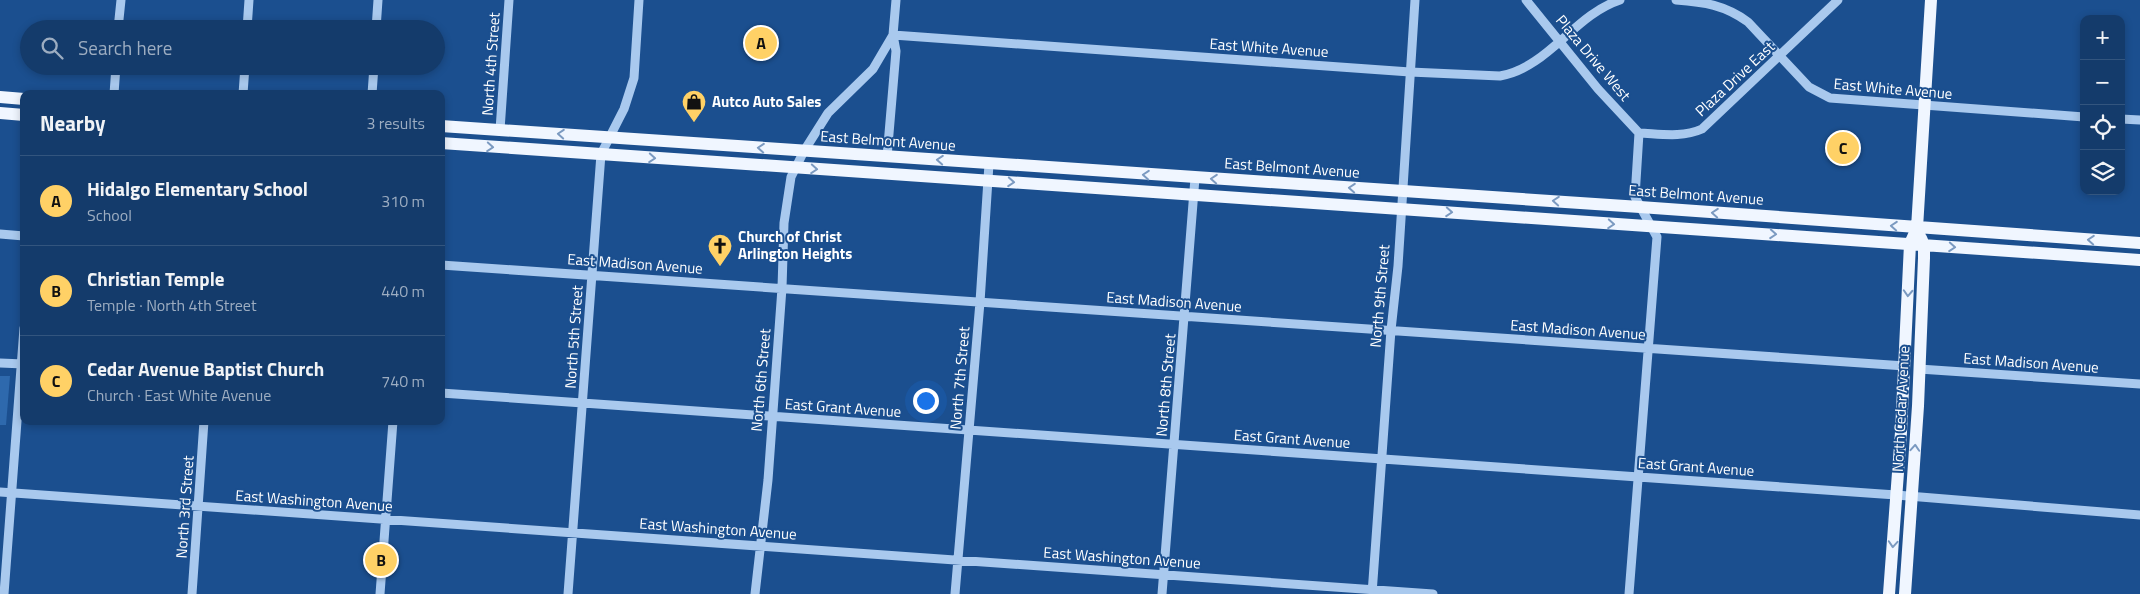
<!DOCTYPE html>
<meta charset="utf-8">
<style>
body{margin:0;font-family:"Titillium Web",sans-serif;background:#1d4271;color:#f1f3f6}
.controls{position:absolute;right:15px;top:15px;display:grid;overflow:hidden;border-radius:10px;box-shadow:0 2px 8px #0003}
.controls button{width:45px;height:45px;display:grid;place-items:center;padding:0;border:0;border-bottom:1px solid #33557e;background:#143b6b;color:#f1f3f6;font:25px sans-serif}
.you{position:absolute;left:925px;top:400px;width:18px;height:18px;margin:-12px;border:4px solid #fff;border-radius:50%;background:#1a73e8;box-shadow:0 0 0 8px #1a73e833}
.badge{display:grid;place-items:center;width:32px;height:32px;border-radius:50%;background:#ffd166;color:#111;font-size:16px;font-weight:700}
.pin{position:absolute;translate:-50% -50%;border:2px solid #fff;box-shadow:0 1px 5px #0006}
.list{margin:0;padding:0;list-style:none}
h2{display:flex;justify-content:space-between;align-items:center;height:65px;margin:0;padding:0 20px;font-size:21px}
h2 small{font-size:16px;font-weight:400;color:#9dadc1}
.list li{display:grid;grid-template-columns:32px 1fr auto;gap:15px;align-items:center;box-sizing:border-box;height:90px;padding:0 20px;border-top:1px solid #33557e}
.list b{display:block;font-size:19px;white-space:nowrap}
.list p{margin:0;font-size:16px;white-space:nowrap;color:#9dadc1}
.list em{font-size:16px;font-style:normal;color:#9dadc1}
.icon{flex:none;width:28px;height:28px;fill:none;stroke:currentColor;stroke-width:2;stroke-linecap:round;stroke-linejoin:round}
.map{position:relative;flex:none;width:2140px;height:594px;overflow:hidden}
.search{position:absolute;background:#143b6b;box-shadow:0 2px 8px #0003;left:20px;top:20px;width:425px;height:55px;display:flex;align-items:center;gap:12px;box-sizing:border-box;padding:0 18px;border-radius:28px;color:#9dadc1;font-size:19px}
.panel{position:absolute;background:#143b6b;box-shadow:0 2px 8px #0003;left:20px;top:90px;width:425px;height:335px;border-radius:10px}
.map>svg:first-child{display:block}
.green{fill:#2e69ad}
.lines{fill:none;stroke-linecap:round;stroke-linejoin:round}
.minor{stroke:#a9c9ee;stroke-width:9}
.major{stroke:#f0f6ff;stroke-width:12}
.oneway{stroke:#7b9ac1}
.labels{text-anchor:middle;stroke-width:4;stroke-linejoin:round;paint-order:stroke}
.street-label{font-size:15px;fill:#fff;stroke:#1b4f8f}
.poi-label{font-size:15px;font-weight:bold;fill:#fff;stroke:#1b4f8f;text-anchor:start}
</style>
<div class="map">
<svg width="2140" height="594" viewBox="0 0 2140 594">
<rect width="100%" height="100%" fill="#1b4f8f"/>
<path class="green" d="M 0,376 L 10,376 L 6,425 L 0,425 Z"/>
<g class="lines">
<path class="minor" d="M 1526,0 L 1598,89 L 1639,133
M 1676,0 C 1704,2 1725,5 1748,22 L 1809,87 L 1830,98 L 2084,117
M 118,29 L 121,0
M 247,29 L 249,0
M 376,29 L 378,0
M 114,94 L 116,66
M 243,94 L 245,66
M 372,94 L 374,66
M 2121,119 L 2140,120
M 500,130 L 509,0
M 1639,133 C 1661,134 1682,138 1702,129 L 1838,0
M 887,157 L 896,51 L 893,35 L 896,0
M 0,234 L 24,236
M 441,265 L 1905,366
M 0,363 L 24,364
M 1919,369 L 2140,384
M 441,393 L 1896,495 L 2140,515
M 0,492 L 1433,594
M 4,594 L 24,328
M 192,594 L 204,421
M 380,594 L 393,421
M 568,594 L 601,154 L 624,109 L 634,78 L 639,0
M 755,594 L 768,480 L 782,288 L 784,223 L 791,177 L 804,151 L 828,113 L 873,69 L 893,35 L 1410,72 L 1500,76 C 1549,67 1574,15 1620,0
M 955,594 L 980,302 L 989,164
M 1162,594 L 1195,178
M 1372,594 L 1391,330 L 1398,266 L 1415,0
M 1629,594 L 1657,237 L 1635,197 L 1639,133"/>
<path class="major" d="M 0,97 L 24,99
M 0,113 L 24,115
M 441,126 L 1640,207 L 2140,243
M 441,143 L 2140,260
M 1889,594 L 1901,432 L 1910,244 L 1917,228 L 1931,0
M 1905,594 L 1918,406 L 1924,258 L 1924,245 L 1921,238"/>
</g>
<defs><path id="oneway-chevron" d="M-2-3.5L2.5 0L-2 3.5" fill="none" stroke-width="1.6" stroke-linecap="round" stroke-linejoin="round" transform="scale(1.25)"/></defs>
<g class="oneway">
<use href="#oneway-chevron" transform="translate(561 134) rotate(-176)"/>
<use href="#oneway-chevron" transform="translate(490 147) rotate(4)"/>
<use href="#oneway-chevron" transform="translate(761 148) rotate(-176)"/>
<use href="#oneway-chevron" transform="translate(652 158) rotate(4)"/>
<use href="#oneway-chevron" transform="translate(940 160) rotate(-176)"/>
<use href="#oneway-chevron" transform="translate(814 169) rotate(4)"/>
<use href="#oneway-chevron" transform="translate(1146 175) rotate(-176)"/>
<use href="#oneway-chevron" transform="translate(1214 179) rotate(-176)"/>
<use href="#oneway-chevron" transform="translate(1011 182) rotate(4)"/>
<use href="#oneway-chevron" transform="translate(1352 188) rotate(-176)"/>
<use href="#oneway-chevron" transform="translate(1556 201) rotate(-176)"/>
<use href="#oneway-chevron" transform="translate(1449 212) rotate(4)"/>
<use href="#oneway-chevron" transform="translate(1715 213) rotate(-176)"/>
<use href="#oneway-chevron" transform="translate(1611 224) rotate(4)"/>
<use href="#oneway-chevron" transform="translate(1894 226) rotate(-176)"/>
<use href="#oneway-chevron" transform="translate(1773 234) rotate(4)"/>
<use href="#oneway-chevron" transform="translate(2091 240) rotate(-176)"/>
<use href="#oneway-chevron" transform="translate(1952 247) rotate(4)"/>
<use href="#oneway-chevron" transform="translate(1908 293) rotate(93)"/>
<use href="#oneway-chevron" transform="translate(1915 448) rotate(-86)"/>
<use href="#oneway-chevron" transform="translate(1893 544) rotate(94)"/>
</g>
<defs>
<symbol id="shop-pin" viewBox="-11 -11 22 30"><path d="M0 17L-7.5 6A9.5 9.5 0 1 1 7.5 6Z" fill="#ffd166" stroke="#1b4f8f"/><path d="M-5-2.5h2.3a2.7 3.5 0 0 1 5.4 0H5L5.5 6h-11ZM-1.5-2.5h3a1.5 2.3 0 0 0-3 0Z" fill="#111"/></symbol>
<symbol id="church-pin" viewBox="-11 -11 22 30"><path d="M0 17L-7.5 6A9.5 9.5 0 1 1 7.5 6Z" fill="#ffd166" stroke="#1b4f8f"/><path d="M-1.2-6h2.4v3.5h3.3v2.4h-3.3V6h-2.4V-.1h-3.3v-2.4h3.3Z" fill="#111"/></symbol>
</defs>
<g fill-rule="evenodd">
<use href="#shop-pin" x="680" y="88" width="28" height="38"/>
<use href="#church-pin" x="706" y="232" width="28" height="38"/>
</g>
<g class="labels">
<g class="street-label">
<text transform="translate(1269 48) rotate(4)" y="5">East White Avenue</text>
<text transform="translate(1593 58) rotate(50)" y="5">Plaza Drive West</text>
<text transform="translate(491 64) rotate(-86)" y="5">North 4th Street</text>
<text transform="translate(1735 79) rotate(-43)" y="5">Plaza Drive East</text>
<text transform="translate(1893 89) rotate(5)" y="5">East White Avenue</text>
<text transform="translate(888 141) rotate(4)" y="5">East Belmont Avenue</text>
<text transform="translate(1292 168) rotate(4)" y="5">East Belmont Avenue</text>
<text transform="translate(1696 195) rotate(4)" y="5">East Belmont Avenue</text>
<text transform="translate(635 264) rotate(4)" y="5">East Madison Avenue</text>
<text transform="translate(1380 296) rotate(-85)" y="5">North 9th Street</text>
<text transform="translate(1174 302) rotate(4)" y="5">East Madison Avenue</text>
<text transform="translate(1578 330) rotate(4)" y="5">East Madison Avenue</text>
<text transform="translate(574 337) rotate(-86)" y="5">North 5th Street</text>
<text transform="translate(2031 363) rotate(4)" y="5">East Madison Avenue</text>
<text transform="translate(960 378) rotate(-85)" y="5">North 7th Street</text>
<text transform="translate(761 380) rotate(-85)" y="5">North 6th Street</text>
<text transform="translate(1166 385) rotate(-85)" y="5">North 8th Street</text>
<text transform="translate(843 408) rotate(4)" y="5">East Grant Avenue</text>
<text transform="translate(1901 409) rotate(-87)" y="5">North Cedar Avenue</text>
<text transform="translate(1292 439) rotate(4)" y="5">East Grant Avenue</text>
<text transform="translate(1696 467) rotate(4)" y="5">East Grant Avenue</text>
<text transform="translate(314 501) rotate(4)" y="5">East Washington Avenue</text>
<text transform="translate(185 507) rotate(-86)" y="5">North 3rd Street</text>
<text transform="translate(718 529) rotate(4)" y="5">East Washington Avenue</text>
<text transform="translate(1122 558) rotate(4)" y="5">East Washington Avenue</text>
</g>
<g class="poi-label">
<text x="712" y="107">Autco Auto Sales</text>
<text x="738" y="242">Church of Christ<tspan x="738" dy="17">Arlington Heights</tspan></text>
</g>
</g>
</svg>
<div class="controls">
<button>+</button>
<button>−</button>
<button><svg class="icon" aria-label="locate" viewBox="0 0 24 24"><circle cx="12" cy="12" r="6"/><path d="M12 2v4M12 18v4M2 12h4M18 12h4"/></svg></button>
<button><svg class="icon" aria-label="layers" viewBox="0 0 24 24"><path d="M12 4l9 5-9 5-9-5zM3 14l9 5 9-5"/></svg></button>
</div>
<div class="you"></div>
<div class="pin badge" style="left:761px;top:43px">A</div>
<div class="pin badge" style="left:381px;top:560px">B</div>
<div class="pin badge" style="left:1843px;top:148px">C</div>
<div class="search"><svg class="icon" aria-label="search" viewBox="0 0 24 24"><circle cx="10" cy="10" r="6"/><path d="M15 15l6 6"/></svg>Search here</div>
<section class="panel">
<h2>Nearby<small>3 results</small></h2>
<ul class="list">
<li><span class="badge">A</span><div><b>Hidalgo Elementary School</b><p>School</p></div><em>310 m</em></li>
<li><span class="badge">B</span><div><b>Christian Temple</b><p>Temple · North 4th Street</p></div><em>440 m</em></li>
<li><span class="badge">C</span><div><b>Cedar Avenue Baptist Church</b><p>Church · East White Avenue</p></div><em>740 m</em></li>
</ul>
</section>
</div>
